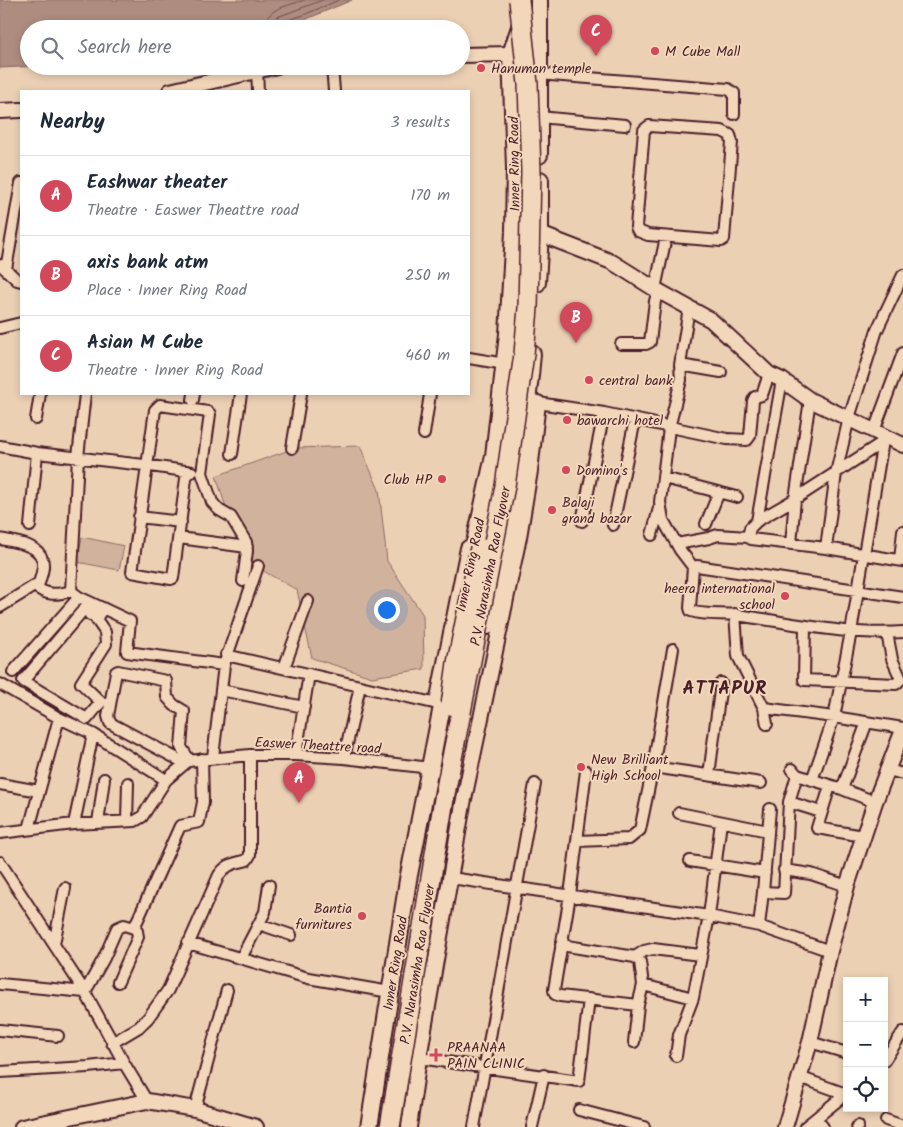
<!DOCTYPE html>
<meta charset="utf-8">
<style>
body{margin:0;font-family:Kalam,sans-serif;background:#f2f2f3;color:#1f2937}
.controls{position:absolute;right:15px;bottom:15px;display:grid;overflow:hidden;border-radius:0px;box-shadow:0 2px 8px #0003}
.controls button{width:45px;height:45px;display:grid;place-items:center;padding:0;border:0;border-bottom:1px solid #e0e1e3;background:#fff;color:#1f2937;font:25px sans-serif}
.you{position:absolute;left:386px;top:609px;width:18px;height:18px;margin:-12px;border:4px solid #fff;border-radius:50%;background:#1a73e8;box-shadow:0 0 0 8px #1a73e833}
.badge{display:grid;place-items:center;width:32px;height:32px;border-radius:50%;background:#d1495b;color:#fff;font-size:16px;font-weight:700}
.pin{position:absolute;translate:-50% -41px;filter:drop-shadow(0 1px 2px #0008)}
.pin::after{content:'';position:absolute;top:26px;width:18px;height:15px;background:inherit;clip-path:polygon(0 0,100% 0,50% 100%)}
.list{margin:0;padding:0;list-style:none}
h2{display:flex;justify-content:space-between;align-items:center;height:65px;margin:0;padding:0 20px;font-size:21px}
h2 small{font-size:16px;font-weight:400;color:#747a83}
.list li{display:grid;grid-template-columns:32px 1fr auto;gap:15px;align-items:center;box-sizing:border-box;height:80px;padding:0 20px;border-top:1px solid #e0e1e3}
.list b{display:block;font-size:19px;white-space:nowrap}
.list p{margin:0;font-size:16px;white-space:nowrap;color:#747a83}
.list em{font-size:16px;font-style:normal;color:#747a83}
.icon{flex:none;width:28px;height:28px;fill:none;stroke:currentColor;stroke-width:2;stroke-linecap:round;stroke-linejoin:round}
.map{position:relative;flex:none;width:903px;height:1127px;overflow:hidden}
.search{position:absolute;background:#fff;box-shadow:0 2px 8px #0003;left:20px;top:20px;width:450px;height:55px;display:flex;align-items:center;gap:12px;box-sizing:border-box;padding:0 18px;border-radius:28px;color:#747a83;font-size:19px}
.panel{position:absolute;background:#fff;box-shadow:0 2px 8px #0003;left:20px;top:90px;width:450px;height:305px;border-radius:0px}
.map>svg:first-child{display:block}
.green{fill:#d1b39d;stroke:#8e6964}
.water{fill:#ae8c80;stroke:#86605e}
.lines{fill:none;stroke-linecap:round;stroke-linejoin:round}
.shore{stroke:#724b4d;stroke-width:1}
.street-casing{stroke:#4a1f2b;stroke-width:14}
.secondary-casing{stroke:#4a1f2b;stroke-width:18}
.primary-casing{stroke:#4a1f2b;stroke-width:20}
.street{stroke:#f3d7ba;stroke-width:10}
.secondary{stroke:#f3d7ba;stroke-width:14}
.primary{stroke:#f3d7ba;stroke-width:16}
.highway-bridge-casing{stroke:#4a1f2b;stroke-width:22;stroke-linecap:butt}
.highway-bridge{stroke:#f3d7ba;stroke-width:19}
.poi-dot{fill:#d1495b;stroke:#f3d7ba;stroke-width:2}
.labels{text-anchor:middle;stroke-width:4;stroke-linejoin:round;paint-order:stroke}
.poi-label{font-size:14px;fill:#4a1f2b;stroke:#f3d7ba;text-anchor:start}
.street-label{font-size:14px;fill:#4a1f2b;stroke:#f3d7ba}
.district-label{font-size:19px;font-weight:bold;letter-spacing:1px;fill:#4a1f2b;stroke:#f3d7ba}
</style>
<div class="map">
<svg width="903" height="1127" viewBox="0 0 903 1127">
<rect width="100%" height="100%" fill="#ecd0b4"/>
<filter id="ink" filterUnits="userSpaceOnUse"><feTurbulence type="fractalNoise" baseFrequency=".02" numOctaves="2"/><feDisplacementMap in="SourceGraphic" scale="10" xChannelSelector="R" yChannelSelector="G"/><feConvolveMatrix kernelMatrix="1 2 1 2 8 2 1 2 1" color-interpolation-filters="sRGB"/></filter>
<g filter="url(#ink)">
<path class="green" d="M 360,446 L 379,490 L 387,561 L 423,615 L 424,669 L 372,677 L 312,658 L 297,590 L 251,564 L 229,517 L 216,476 L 295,448 Z
M 82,537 L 124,546 L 119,570 L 77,562 Z"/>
<path class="water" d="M 0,0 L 352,0 L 302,21 L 275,29 L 29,29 L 29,66 L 39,66 L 0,68 Z"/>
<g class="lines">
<path class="shore" d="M 264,29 C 265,7 287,7 304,0
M 271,29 L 272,22 L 277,17 L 323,0
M 278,29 L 278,25 L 281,22 L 301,16 L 339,0"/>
<defs>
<path id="street" d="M 332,66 L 334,91
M 257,70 L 258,91
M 538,74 L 728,89 L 734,93 L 734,114
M 539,117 L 625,125
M 649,126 L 722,131 L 730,135 L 732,142 L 724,239 L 721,241 L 648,235 L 638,231 L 636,227 L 644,130 Z
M 1,265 L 17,280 L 21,281
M 6,269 L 21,183
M 655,289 L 666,237
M 689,308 L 680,365 L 681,380 L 669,428 L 660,502 L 663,520 L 680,550 L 693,567 L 690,608 L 691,611 C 705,616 723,613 737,615 C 793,623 847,636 903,632
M 0,328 L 21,323
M 621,344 L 646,344 L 650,342 L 655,301 L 658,291
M 469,358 L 505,364
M 680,365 L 721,372
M 85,394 L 78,457 L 71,591 L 79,597 L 130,621 L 127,652 L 224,665
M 193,400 L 194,394
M 538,403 L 604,413 L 727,439 L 747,440 L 750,436 L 753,401 L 755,397 L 762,395 L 769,374
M 36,419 L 40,394
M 874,431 L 903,353
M 424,434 L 430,394
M 883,442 L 795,499 L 757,521 L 750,528 L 748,537 L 751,539 L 826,548 L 903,561
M 0,446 L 37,453 L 144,465 L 192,472
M 292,448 L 301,394
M 232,454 L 241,394
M 187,471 L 173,578 L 171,579 L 132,572 L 155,410 L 160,405 L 208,412 L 210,414 L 202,473 L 212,502 L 219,510 L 231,517 L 246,542 L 247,551 L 243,581
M 664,478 L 737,497
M 139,517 L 181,522
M 582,521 L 604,413
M 757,521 L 782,380
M 706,524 L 719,492
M 613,525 L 635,420
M 30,526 L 37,453
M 652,535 L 659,508
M 179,538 L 247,547
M 0,539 C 13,542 38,544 42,559 C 45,566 41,576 39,583 L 0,607
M 677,544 L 709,538 L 718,535 L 748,537
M 791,544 L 795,499 L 810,400
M 826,548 L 836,473 L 849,418 L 877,330 L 903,275
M 900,560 L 903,531
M 693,567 L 697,566 L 903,597
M 35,586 C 46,596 57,595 71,591
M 90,602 L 23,681 L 87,719 L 101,702 L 81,683 L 106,644 L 105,632 L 96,619 L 103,608
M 735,614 L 738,656 L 764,708 L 767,724
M 90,615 L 96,605
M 805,627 L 804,680 L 896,684 L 901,679 L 892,659 L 887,633
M 226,655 L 442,705
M 284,668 L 308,601
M 13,672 L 79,597
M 0,684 L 59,718 L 93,734 L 166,780 L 188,761 L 250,755 L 296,755 L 344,758 L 422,767 L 452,774
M 221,690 L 304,707
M 764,708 L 834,717 L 903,728
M 296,755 L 309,674
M 213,757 L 224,665 L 258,566
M 344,758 L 360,686
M 185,763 L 110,723 L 108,716 L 116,672 L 118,671 L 166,681 L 167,697 L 174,705 L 184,711 L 181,747 L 190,761
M 653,767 L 761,783
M 792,769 L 797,775 L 842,789 L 875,802
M 888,770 L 903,774
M 586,771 L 570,895 L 554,990 L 555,994 L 560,996 L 638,1005
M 709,775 L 721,683
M 812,780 L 834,717 L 851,632 L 884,435
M 0,784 L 39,791
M 830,786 L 817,828 L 863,836
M 842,789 L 867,722
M 789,802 L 821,812
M 679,813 L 768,831
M 127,821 L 128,783
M 98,823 L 104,779
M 74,824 L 93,734
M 29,829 L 59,718
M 0,833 L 74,824 L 135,821 L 142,817 L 166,780
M 577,841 L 629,839 L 640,830 L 653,767 L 673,649
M 690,861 L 765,873
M 0,862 L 85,992 L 124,1063 L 147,1101
M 784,870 L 811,874 L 847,886
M 451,878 L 709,916 L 759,926 L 830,951
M 763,892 L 770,809
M 259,924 L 291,935
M 759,926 L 763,892 L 784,893 L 789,802 L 797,775
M 188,943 L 308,978 L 390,992
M 54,944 L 65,888
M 561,945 L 635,957 L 640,962 L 643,985 L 693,998
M 635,957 L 644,951 L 653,949 L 700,955
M 241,958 L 265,912 L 269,885
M 118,982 L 138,937 L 137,931 L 134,928
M 0,984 L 85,992 L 104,958 L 117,928 L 124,925 L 134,928 L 180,826 L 199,822 L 203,802 L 202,759
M 0,1030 L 58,1036
M 634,1042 L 638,1005 L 643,985
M 810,1042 L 847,1053
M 112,1043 L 139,1027 L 148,1018 L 168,990 L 219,875 C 228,863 234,864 247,860 L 250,855 L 250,755
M 676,1056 L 679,1035 L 693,998 L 709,916 L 721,822
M 419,1058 L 579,1081 L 589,999
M 884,1061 L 903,1032
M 0,1072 L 88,1067 L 124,1063
M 799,1077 L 846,1094
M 195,1109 L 227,990
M 579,1110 L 644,1127
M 816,1118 L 823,1127
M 886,1120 L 903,1126
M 474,1127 L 535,784
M 532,1127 L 544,1075
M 805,1127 L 847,1093
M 857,1127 L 858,1126"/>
<path id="secondary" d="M 461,55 L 511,54
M 170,91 L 277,66
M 0,111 L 21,110
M 530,233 L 540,234 L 612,262 L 655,289 L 711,320 L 769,374 L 782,380 L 810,400 L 903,445
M 438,698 L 468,548
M 22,1127 L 147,1101 L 195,1109 L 256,1127
M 409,1127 L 419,1058 L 463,804 L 519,537 L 530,471 L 538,403 L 528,401
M 785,1127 L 810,1042 L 830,951 L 847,886 L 875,802 L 903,730"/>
<path id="primary" d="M 539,0 L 539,155
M 537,283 L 540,234 L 540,180
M 471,561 L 494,456 L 508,334 L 514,232 L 515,168 L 511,54 L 521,24
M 487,626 C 506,536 524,446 532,354
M 416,1022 L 424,972
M 369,1127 L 408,880 L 446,686"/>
</defs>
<use href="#street" class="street-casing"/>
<use href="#secondary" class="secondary-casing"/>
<use href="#primary" class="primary-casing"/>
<use href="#street" class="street"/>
<use href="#secondary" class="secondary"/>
<use href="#primary" class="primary"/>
<defs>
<path id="highway-bridge" d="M 451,705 L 457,663 L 480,548
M 390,1127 L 444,799 L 505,486 L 524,354 L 528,308 L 531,172 L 528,84 L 519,0"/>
</defs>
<use href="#highway-bridge" class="highway-bridge-casing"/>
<use href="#highway-bridge" class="highway-bridge"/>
</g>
</g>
<g class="poi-dot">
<circle cx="655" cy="51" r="5"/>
<circle cx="481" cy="68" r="5"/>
<circle cx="589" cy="380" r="5"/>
<circle cx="567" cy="420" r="5"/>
<circle cx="566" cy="470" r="5"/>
<circle cx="442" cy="479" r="5"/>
<circle cx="552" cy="510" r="5"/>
<circle cx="785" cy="596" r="5"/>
<circle cx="581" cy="767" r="5"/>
<circle cx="362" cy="916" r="5"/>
<path d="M433.5 1047.5h5v5h5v5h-5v5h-5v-5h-5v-5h5z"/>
</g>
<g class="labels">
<g class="poi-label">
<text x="665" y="56">M Cube Mall</text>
<text x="491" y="73">Hanuman temple</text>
<text x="599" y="385">central bank</text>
<text x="577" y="425">bawarchi hotel</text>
<text x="576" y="475">Domino's</text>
<text x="432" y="484" text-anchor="end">Club HP</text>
<text x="562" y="507">Balaji<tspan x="562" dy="16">grand bazar</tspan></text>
<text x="775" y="593" text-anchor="end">heera international<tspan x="775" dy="16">school</tspan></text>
<text x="591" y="764">New Brilliant<tspan x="591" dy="16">High School</tspan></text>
<text x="352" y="913" text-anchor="end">Bantia<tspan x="352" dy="16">furnitures</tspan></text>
<text x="447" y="1052">PRAANAA<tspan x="447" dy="16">PAIN CLINIC</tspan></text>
</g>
<g class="street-label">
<text transform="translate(514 164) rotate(-91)" y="5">Inner Ring Road</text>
<text transform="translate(470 565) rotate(-78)" y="5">Inner Ring Road</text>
<text transform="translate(490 566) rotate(-79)" y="5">P.V. Narasimha Rao Flyover</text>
<text transform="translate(318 745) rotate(3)" y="5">Easwer Theattre road</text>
<text transform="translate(395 963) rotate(-81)" y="5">Inner Ring Road</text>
<text transform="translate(417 964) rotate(-81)" y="5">P.V. Narasimha Rao Flyover</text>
</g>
<g class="district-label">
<text x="725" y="694">ATTAPUR</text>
</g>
</g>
</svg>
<div class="controls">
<button>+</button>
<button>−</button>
<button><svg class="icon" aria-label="locate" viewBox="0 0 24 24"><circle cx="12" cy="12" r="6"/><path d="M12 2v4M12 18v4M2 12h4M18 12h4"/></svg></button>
</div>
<div class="you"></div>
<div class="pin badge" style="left:299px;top:803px">A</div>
<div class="pin badge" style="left:576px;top:343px">B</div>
<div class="pin badge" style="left:596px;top:56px">C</div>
<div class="search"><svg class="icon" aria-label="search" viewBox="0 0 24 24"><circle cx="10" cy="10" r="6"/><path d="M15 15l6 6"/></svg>Search here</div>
<section class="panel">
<h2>Nearby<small>3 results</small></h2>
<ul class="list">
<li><span class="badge">A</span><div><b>Eashwar theater</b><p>Theatre · Easwer Theattre road</p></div><em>170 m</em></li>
<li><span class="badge">B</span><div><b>axis bank atm</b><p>Place · Inner Ring Road</p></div><em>250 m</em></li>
<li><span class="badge">C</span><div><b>Asian M Cube</b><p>Theatre · Inner Ring Road</p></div><em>460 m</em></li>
</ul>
</section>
</div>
